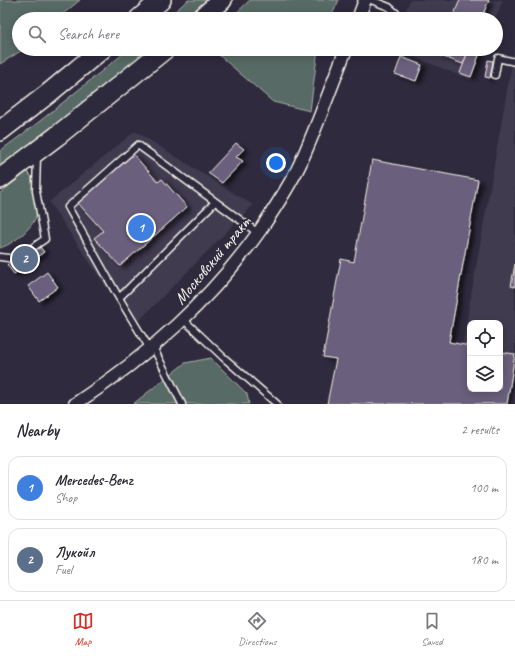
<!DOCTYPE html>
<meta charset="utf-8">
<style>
body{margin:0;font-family:Caveat,sans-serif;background:#f7f7f7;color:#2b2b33}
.controls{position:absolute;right:12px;bottom:12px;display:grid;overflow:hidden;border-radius:8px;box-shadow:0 2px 10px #0003}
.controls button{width:36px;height:36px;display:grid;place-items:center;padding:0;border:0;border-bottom:1px solid #e1e1e2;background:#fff;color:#2b2b33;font:20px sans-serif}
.you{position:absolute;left:276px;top:163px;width:14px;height:14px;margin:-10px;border:3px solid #fff;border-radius:50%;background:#1a73e8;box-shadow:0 0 0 6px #1a73e833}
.badge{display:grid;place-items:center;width:26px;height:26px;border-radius:50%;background:#d93025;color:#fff;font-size:13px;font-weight:700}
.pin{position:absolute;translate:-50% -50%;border:2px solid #fff;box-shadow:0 1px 4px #0006}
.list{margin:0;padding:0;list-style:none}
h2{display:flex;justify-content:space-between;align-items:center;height:52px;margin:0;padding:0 16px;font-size:17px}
h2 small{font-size:13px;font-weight:400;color:#7c7c81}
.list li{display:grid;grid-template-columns:26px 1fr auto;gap:12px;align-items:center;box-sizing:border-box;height:64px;margin:0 8px 8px;padding:0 8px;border:1px solid #e1e1e2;border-radius:12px}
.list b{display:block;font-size:15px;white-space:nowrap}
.list p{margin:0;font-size:13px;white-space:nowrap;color:#7c7c81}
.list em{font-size:13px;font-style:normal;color:#7c7c81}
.icon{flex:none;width:22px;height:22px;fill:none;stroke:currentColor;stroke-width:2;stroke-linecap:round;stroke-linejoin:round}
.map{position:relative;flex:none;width:515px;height:404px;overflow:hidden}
.search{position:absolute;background:#fff;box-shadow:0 2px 10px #0003;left:12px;right:12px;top:12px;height:44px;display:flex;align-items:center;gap:10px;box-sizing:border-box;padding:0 14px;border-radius:22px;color:#7c7c81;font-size:15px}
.sheet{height:196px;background:#fff}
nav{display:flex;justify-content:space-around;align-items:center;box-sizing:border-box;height:56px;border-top:1px solid #e1e1e2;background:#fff;font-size:11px;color:#7c7c81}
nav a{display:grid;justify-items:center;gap:2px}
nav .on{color:#d93025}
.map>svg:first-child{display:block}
.built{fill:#413a50;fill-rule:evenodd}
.green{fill:#586b65;stroke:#a6aea6}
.building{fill:#6a5e7b;stroke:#f4f1e8;filter:url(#shadow)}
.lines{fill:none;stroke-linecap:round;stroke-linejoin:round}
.lane-casing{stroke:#f4f1e8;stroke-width:9}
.street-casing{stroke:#f4f1e8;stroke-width:15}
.primary-casing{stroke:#f4f1e8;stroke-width:22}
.lane{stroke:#2f2a3d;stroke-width:6}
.street{stroke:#2f2a3d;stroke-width:12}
.primary{stroke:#2f2a3d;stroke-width:19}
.labels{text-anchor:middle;stroke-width:3.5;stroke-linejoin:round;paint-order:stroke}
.street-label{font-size:17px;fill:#f4f1e8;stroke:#2f2a3d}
</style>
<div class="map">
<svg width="515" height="404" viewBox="0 0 515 404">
<defs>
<filter id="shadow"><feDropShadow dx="4.5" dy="2.5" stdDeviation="2" flood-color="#0009"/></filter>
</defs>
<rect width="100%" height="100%" fill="#2f2a3d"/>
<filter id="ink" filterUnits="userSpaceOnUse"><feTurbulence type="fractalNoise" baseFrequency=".025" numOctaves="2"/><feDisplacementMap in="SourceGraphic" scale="8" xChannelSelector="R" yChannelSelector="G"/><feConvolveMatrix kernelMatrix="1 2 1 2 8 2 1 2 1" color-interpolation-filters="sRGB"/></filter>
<g filter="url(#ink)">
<path class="built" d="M 410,0 L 503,0 L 495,19 L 402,19 Z
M 515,45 L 515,404 L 450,404 L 463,341 ZM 470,323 L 500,323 L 500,389 L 470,389 Z
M 405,49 L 484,49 L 471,80 L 419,59 Z
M 135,131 L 253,205 L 133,327 L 49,202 Z"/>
<path class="green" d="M 0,0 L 80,0 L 57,19 L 19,19 L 19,49 L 24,49 L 0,64 Z
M 188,0 L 213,0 L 191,19 L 166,19 Z
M 250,0 L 339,0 L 330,19 L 230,19 Z
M 129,49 L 155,49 L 0,169 L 0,151 L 40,121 Z
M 212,49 L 318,49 L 310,111 L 273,102 Z
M 27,172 L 31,176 C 32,183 38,210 36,216 C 32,229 13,244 0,248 L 0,193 Z
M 211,358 L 247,394 L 249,404 L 133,404 L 185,363 Z"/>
<path class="building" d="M 460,0 L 489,0 L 481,19 L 452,19 Z
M 441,49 L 469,49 L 463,64 L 438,55 Z
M 469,49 L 481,50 L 471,77 L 460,73 Z
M 401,57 L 422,65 L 416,81 L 395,74 Z
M 488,60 L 493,61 L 490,78 L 485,77 Z
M 236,143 L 244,149 L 236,157 L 243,161 L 222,183 L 208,173 Z
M 132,153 L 158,182 L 162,179 L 187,207 L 120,266 L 94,238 L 103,231 L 77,202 Z
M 372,160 L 478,180 L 449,342 L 470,346 L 470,389 L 500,389 L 500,352 L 515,354 L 507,404 L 327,404 L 336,359 L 323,357 L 341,259 L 354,262 Z
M 37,243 L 44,252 L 14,274 L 7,265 Z
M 515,264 L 515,287 L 511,286 Z
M 47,272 L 58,287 L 39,301 L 28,286 Z"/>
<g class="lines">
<defs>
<path id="lane" d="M 371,0 L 389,7 L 403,19
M 495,75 L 498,58 L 515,62
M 0,257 L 16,259 L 45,239 L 36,191 L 37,155
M 119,298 L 215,202
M 184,320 L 223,357 L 277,404
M 153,347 L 182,404
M 150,349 L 119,298 L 68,207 L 138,145 L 258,233"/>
<path id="street" d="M 358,19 L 365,0
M 75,404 C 148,356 210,301 261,229 C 275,208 289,187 300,164 C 317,127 331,87 346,49"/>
<path id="primary" d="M 139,19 L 161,0
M 201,19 L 222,0
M 0,131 L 49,93 L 102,49
M 0,179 L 57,136 L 165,49"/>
</defs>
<use href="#lane" class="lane-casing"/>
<use href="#street" class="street-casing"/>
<use href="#primary" class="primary-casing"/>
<use href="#lane" class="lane"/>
<use href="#street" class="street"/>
<use href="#primary" class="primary"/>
</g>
</g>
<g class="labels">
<g class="street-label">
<text transform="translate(212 260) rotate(-50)" y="6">Московский тракт</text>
</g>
</g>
</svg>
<div class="controls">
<button><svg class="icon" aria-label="locate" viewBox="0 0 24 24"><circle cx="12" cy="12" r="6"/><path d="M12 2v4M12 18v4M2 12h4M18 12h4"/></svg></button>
<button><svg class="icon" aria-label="layers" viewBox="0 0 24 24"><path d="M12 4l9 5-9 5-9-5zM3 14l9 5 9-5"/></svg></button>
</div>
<div class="you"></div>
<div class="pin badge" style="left:141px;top:228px;background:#3f7fe0">1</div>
<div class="pin badge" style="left:25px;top:259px;background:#5c6f8a">2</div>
<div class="search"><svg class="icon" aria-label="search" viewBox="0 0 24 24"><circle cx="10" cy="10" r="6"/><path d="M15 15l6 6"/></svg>Search here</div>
</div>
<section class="sheet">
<h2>Nearby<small>2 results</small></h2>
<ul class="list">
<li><span class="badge" style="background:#3f7fe0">1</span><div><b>Mercedes-Benz</b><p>Shop</p></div><em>100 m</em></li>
<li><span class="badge" style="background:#5c6f8a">2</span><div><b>Лукойл</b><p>Fuel</p></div><em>180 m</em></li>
</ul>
</section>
<nav>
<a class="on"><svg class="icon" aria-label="map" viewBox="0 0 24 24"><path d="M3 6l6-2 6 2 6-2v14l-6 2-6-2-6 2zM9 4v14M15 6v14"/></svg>Map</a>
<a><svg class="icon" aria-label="directions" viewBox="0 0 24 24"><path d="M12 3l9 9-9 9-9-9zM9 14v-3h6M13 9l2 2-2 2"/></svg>Directions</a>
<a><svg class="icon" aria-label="saved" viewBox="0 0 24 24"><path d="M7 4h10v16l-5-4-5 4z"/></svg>Saved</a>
</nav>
